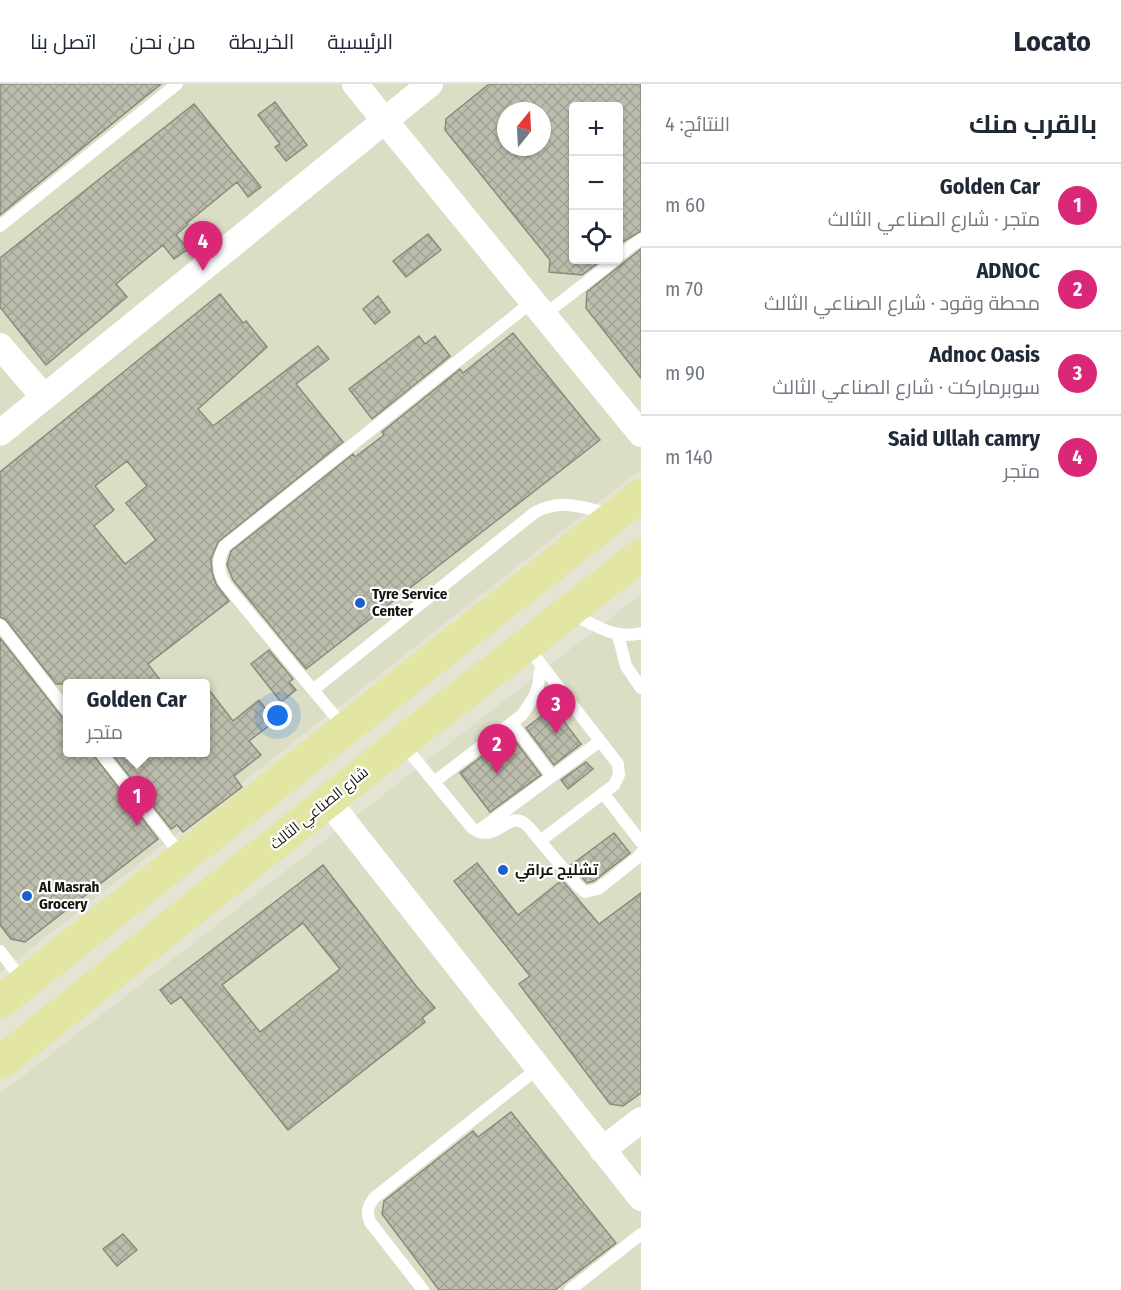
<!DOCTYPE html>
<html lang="ar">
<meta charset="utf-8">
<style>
body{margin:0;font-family:"Fira Sans Condensed",Cairo,sans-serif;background:#f2f2f3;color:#1f2937;direction:rtl}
.controls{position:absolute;right:18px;top:18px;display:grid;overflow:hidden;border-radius:6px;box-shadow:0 2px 4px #0004}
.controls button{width:54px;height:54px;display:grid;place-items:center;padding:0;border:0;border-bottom:2px solid #e0e1e3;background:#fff;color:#1f2937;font:30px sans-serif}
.compass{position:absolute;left:497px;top:18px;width:54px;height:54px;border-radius:50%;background:#fff;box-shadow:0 2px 4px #0004;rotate:18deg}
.you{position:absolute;left:278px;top:632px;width:21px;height:21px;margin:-15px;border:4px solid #fff;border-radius:50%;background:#1a73e8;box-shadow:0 0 0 9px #1a73e833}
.badge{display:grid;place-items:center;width:39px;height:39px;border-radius:50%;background:#db2777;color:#fff;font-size:20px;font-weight:700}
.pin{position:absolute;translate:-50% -50px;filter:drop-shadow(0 2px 3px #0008)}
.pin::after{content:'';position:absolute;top:32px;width:21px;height:18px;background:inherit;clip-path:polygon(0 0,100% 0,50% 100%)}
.popup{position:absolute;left:63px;top:595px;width:147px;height:78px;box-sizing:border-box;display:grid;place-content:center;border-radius:6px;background:#fff;filter:drop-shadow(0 2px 4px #0005);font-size:20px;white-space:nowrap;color:#747a83}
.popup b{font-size:22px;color:#1f2937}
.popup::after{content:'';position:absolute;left:50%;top:100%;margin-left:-12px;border:12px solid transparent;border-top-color:#fff}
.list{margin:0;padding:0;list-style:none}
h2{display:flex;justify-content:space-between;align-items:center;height:78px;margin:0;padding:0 24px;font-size:26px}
h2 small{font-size:20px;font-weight:400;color:#747a83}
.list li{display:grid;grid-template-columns:39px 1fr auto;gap:18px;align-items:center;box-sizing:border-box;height:84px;padding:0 24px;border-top:2px solid #e0e1e3}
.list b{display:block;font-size:22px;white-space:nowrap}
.list p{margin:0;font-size:20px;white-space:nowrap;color:#747a83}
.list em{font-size:20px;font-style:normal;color:#747a83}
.icon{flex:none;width:33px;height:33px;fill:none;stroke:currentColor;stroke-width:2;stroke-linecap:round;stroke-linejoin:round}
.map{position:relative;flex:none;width:641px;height:1206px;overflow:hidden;direction:ltr}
header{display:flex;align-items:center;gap:36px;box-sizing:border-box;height:84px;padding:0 30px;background:#fff;border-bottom:2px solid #e0e1e3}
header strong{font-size:28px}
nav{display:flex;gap:33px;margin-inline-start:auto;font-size:21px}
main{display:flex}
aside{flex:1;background:#fff}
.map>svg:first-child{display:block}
.built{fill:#dbddc5;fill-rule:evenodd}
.building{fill:url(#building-cross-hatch);stroke:#8a8b7c;stroke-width:1.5;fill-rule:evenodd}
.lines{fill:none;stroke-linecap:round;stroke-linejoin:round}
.service{stroke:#fff;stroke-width:12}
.minor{stroke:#fff;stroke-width:26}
.primary{stroke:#e3e5a3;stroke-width:33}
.poi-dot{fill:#1e60cb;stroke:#fff;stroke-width:2}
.labels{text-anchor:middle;stroke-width:4.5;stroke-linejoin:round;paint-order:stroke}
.poi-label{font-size:15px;font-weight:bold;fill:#161610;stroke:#fff;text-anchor:start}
.street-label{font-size:15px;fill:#161610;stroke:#fff}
</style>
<header>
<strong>Locato</strong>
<nav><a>الرئيسية</a><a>الخريطة</a><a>من نحن</a><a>اتصل بنا</a></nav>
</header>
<main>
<aside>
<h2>بالقرب منك<small>النتائج: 4</small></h2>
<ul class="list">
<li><span class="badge">1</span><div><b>Golden Car</b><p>متجر · شارع الصناعي الثالث</p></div><em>60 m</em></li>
<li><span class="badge">2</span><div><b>ADNOC</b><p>محطة وقود · شارع الصناعي الثالث</p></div><em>70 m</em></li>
<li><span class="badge">3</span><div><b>Adnoc Oasis</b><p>سوبرماركت · شارع الصناعي الثالث</p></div><em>90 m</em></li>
<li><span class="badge">4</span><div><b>Said Ullah camry</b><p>متجر</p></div><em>140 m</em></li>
</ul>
</aside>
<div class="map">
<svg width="641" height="1206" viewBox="0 0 641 1206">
<defs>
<pattern id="building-cross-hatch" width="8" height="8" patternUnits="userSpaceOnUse" patternTransform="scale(1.5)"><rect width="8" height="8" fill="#bcbdad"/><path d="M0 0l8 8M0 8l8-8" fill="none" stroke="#a1a294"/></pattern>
</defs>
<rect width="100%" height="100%" fill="#e3e4d4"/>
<path class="built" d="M 0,0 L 641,0 L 641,385 L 0,889 ZM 574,22 L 618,22 L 618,176 L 574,176 ZM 506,27 L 542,27 L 542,63 L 506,63 ZM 68,600 L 206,600 L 206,668 L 68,668 Z
M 641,510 L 641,1206 L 0,1206 L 0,1010 Z"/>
<path class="building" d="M 0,0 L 161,0 L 0,131 Z
M 489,0 L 641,0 L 641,147 L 618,161 L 618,22 L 573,22 L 573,176 L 602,176 L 582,191 L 549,188 L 550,176 L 445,46 L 446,35 ZM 506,27 L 542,27 L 542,63 L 506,63 Z
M 275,18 L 307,61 L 286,77 L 275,63 L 280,60 L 258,31 Z
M 194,20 L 261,103 L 248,113 L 237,98 L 187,139 L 188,140 L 176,151 L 188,165 L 174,175 L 163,161 L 116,200 L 127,213 L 46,281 L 0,223 L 0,174 Z
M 428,150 L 441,166 L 406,193 L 393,177 Z
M 641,165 L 641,294 L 586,224 L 587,208 Z
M 220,210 L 243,239 L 246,237 L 267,263 L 198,325 L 213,342 L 318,262 L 329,275 L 296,300 L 343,358 L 218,458 L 211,475 L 212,488 L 216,500 L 229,517 L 148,580 L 163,600 L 56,600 L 6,536 L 0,533 L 0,388 ZM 127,377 L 147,402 L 126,419 L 156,456 L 125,480 L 94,442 L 114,426 L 95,402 Z
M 378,212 L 390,228 L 375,240 L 363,225 Z
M 513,249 L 600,356 L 306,585 L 233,496 L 227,481 L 231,467 L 353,370 L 355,373 L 384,351 L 382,348 L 460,285 L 463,289 Z
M 419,252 L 425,260 L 435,252 L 450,272 L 372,335 L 349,305 Z
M 0,554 L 62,633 L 68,636 L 68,669 L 92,669 L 158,755 L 25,858 L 11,855 L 0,841 Z
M 269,566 L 293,595 L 289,598 L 296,606 L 281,618 L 251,580 Z
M 206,602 L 233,637 L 259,616 L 275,637 L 249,657 L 261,671 L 234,692 L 242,703 L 183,748 L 177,741 L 171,745 L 111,669 L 206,669 Z
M 553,623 L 581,660 L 554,681 L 526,644 Z
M 506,654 L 508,657 L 513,654 L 541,691 L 490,728 L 460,689 Z
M 586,678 L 593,685 L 568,705 L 561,696 Z
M 614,749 L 630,769 L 594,797 L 587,799 L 571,781 Z
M 477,779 L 518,831 L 562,796 L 599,840 L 641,809 L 641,1009 L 623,1022 L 610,1020 L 519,900 L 530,892 L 454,797 Z
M 323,781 L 416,902 L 435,924 L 422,934 L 425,938 L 288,1046 L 181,913 L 171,920 L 160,906 ZM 303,839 L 340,885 L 260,948 L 222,901 Z
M 511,1028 L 616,1159 L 555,1206 L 439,1206 L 382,1130 L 384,1117 L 473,1047 L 478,1053 Z
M 123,1150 L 137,1166 L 117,1182 L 103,1165 Z"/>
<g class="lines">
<path class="service" d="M 0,142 L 177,0
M 618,172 L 641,155
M 544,231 L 615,176
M 570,529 C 593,540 614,556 641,549
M 0,541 L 68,628
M 618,551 L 626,582 L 641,604
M 313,606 L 226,501 C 217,488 217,475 225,462 L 533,217
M 512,639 L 552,692
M 345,644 L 313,606 L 534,429 C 561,414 582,423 611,430
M 402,659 L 472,744 C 496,761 507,727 524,739 C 530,743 535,751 540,757 L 614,701 L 619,691 L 618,680 L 526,561
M 100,668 L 182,772
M 434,698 L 522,631 L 534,613 L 538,602 L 541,581
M 603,709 L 641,758
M 478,747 L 600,657
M 540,757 L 578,802 L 585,808 L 598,805 L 637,774 L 641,769
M 0,867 L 23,897
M 423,1206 L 370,1138 C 366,1128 368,1122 374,1114 L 537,985
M 570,1206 L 641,1150"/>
<path class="minor" d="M 355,0 L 641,350
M 0,262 L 44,313
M 0,349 L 430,0
M 328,717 L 641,1114
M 602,1066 L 641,1036"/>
<path class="primary" d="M 0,918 L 641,411
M 0,979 L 401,659 L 641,471"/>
</g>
<g class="poi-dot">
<circle cx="360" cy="519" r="6"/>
<circle cx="503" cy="786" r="6"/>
<circle cx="27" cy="812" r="6"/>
</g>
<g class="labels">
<g class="poi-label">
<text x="372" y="515">Tyre Service<tspan x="372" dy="17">Center</tspan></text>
<text x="515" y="791">تشليح عراقي</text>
<text x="39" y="808">Al Masrah<tspan x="39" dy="17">Grocery</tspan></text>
</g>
<g class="street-label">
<text transform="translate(319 724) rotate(-39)" y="5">شارع الصناعي الثالث</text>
</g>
</g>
</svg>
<div class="controls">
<button>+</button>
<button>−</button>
<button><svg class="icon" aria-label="locate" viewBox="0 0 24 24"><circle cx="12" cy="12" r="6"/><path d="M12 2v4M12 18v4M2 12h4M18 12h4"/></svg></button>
</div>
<svg class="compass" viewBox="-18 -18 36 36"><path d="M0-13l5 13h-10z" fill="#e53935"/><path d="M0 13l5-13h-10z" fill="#747a83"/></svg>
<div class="you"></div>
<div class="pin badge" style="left:137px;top:742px">1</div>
<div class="popup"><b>Golden Car</b>متجر</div>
<div class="pin badge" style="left:497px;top:690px">2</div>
<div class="pin badge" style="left:556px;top:650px">3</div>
<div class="pin badge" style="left:203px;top:187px">4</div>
</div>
</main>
